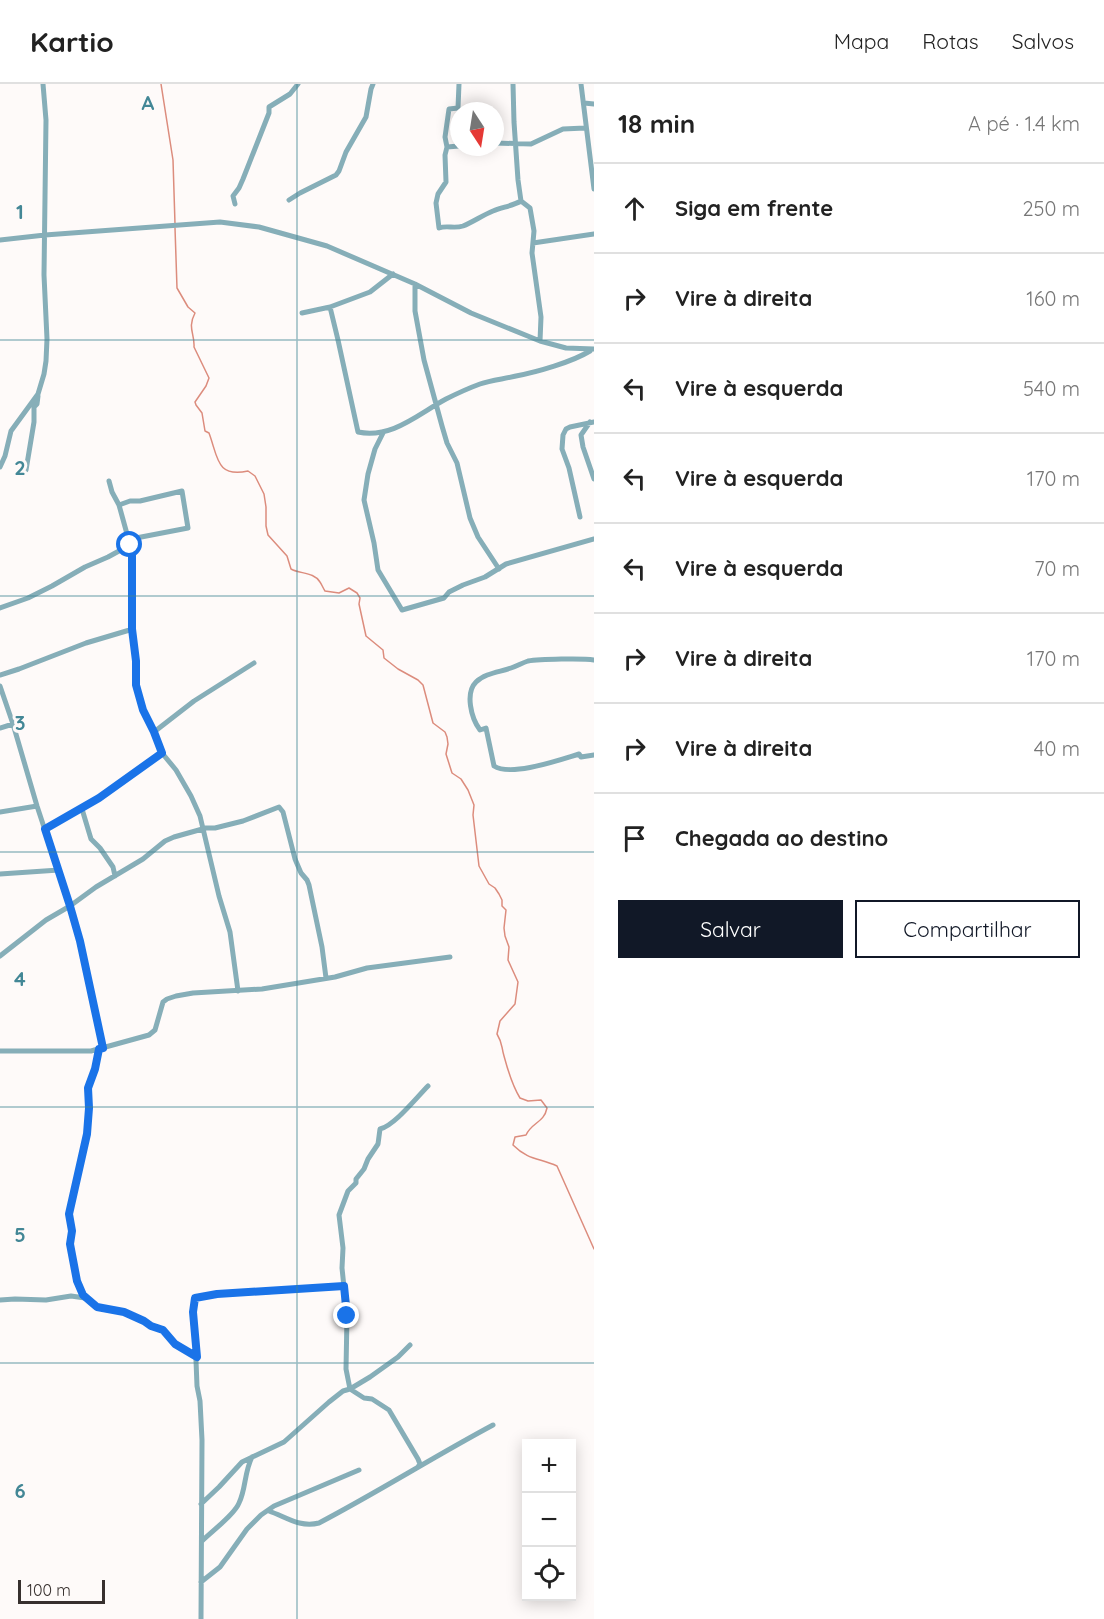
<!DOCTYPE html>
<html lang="pt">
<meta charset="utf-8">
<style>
body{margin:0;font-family:Quicksand,sans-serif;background:#f6f6f6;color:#222}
.controls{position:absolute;right:18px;bottom:18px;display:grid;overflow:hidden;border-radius:0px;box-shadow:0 3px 15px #0003}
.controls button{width:54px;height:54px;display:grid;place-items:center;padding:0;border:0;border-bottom:2px solid #e0e0e0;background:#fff;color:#222;font:30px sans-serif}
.compass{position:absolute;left:450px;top:18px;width:54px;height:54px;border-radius:50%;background:#fff;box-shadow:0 3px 15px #0003;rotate:168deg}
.scale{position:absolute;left:18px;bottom:15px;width:87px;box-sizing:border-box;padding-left:6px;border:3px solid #37302e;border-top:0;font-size:16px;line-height:21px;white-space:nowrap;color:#37302e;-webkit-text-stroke:4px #fefaf9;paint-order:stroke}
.stop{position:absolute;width:18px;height:18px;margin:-14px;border:4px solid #1a73e8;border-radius:50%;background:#fff}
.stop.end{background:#1a73e8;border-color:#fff;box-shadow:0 2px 6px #0008}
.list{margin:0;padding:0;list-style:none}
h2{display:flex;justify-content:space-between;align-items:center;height:78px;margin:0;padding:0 24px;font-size:26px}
h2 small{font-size:20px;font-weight:400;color:#767676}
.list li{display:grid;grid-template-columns:39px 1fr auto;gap:18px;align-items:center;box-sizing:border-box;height:90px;padding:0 24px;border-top:2px solid #e0e0e0}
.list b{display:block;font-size:22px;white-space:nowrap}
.list em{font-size:20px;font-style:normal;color:#767676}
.actions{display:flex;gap:12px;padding:18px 24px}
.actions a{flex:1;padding:14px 0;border:2px solid #111827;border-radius:0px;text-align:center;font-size:21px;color:#111827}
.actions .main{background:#111827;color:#fff}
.icon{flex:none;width:33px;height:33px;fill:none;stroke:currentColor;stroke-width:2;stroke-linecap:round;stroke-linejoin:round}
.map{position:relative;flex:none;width:594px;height:1535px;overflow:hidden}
header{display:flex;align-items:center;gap:36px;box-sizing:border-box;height:84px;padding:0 30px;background:#fff;border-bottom:2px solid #e0e0e0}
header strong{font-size:28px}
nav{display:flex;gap:33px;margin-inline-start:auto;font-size:21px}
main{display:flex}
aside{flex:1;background:#fff}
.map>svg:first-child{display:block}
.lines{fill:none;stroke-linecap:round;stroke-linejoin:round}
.stream{stroke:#dc8c7d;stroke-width:1.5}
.minor{stroke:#86aeb8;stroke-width:5}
.route{stroke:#1a73e8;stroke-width:8}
.grid{fill:none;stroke:#438796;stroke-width:1.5;stroke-opacity:0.55}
.grid-label{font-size:20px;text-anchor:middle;font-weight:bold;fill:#438796;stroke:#fefaf9;stroke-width:6;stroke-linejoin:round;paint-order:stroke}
</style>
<header>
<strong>Kartio</strong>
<nav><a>Mapa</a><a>Rotas</a><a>Salvos</a></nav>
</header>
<main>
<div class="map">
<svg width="594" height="1535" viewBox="0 0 594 1535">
<rect width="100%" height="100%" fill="#fefaf9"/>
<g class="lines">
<path class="stream" d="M 161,0 L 173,76 L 175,140
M 175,144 L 177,204 L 188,223 L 195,229 C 187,244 195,250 194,263 L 209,294 L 206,302 L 195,318 L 196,321 L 202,329 L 205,347 L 209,349 C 218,373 216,394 248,387 L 255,392 L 264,410 L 266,423 L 266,442 L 268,451 L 287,472 L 291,485 C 300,490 314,488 320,498 C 322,501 323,504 325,507 L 339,509 L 349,504 L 357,509 L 360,514 L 359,520 L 366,552 L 383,566 L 384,574 L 398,585 L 418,596 L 423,601 L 433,639 L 445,648 L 447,653 L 448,660 L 446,670 L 452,689 L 461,695 L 468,706 L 474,721 L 473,731 L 479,782 L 489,800 L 495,804 L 499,810 L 502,816 L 502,822 L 506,826 L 504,844 L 505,852 L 509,863 L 508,876 L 518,898 L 515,920 L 500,937 L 497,950 C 503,960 501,962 504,972 C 508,987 512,1001 520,1014 L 528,1017 L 541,1016 L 547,1024 C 544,1039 532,1038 526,1051 L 515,1053 L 513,1061 C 528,1076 539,1074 557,1082 L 594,1165"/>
<path class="minor" d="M 459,0 L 458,24 L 449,25 L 445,53 L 447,63 L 445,71 L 446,98 L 438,110 L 436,119 L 439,144 C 447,141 454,145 463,142 C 473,138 483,131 493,127 C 503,123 512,122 521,117
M 513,0 L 514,38 L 518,96 L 521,117 L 530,124 L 534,147 L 532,169 L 541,233 L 540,257
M 581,0 L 594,105
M 584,19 L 594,20
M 495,59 L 531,60 L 563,45 L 585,44
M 447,63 L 459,62
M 289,116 L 300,109 L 336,91 L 339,87 L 346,68 L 366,33 L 371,5 L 373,0
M 235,120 L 233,112 L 239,104 L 243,95 L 269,29 L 269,23 L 290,10 L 298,0
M 0,156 L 45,151 L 220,138 L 259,143 L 327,162 L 415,200 L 471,229 L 540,257 L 566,264 L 594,265
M 533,159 L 594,150
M 415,200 L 415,227 L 424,276 L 442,342 L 447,359 L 457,379 L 470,434 L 478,453 L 499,485
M 330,223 L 338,256 L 358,348 C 392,355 418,330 446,315 C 456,310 469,304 480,300 C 491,296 504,295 516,292 C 537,288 572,278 590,267
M 302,229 L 330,223 L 370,208 L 393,190
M 590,338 L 581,351 L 583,363 L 594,395
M 383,349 L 375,365 L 368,390 L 364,416 L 374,459 L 378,486 L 402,526 L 444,514 L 449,508 L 463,501 L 485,493 L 506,480 L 594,455
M 0,383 L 5,372 L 11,347 L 38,310 L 44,290 L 46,277 L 47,255 L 44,191 L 46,36 L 43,0
M 26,386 L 34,338 L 34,323 L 37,320 L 38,312
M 109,397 L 112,408 L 119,421 L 132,468 L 133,545 L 136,577 L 135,592 L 139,614 L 143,626 L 160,661 L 162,669 L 176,686 L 191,712 L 200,732 L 219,812 L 230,848 L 238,907
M 119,421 L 130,417 L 140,417 L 182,407 L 188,444 L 136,454 L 129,458
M 580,433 L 569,384 L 562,365 L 563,351 L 566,345 L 570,343 L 594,338
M 0,524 L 28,514 L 52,502 L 85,483 L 108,473 L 130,461
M 594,576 C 584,574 539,575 528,577 C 522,579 517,582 511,584 C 500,588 485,589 476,598 C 465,609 471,634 480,646 L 486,644 L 494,682 C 511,693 559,676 579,670 L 581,673 L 594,671
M 0,591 L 19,585 L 86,559 L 133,545
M 0,602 L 13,640 L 37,722 L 70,822 L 80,857 L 103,964
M 0,644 L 13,640
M 154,648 L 194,617 L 254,579
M 82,725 L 91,755 L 100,764 L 113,783 L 115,792
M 0,728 L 37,722
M 45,745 L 99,714 L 162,669
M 0,790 L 59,786
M 0,872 L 46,836 L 70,822 L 96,803 L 143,775 L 165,757 L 174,753 L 206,744 L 215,744 L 243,737 L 279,723 L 283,728 L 295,775 L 301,789 L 307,796 L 309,801 L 322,863 L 326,894
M 99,965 L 95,985 L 88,1004 L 89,1024 L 87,1050 L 69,1130 L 72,1147 L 70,1159 L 77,1197 L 83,1211 L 97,1223 L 124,1228 L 144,1237 L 151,1242 L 163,1247 L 175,1260 L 197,1273
M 0,967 L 91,967 L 149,951 L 155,946 L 163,918 L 167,915 L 176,912 L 193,909 L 262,905 L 335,893 L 367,884 L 450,873
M 0,1216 L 15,1215 L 46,1216 L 71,1212 L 85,1214
M 418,1383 L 420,1380 L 418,1375 L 389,1326 L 372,1315 L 364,1314 L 350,1305 L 346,1285 L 347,1232 L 342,1184 L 343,1164 L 339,1131 L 348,1107 L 356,1099 L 356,1095 L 364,1085 L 368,1075 L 378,1060 L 380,1045 C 394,1042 417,1013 428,1002
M 201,1420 L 219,1403 L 242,1378 L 284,1358 L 329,1318 L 343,1307 L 350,1305 L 370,1293 L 398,1273 L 410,1261
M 269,1427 C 286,1433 300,1444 319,1439 C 378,1408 435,1372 493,1341
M 202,1457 C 211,1448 235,1430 239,1419 C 246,1405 244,1389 252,1373
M 201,1498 L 220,1483 L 247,1445 L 261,1431 L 274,1422 L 359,1386
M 201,1535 L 202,1356 L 200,1317 L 197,1302 L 195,1251 L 193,1239 L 193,1228 L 195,1214 L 217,1210 L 265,1208 L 343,1202"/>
</g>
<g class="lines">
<path class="route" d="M 130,461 L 132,468 L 132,545 L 136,577 L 136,601 L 143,626 L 154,648 L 162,669 L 99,714 L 45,745 L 70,822 L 80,857 L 103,964 L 99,965 L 95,985 L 88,1004 L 89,1024 L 87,1050 L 69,1130 L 72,1147 L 70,1160 L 77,1197 L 83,1211 L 97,1223 L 124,1228 L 144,1237 L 151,1242 L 163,1246 L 175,1260 L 197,1273 L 193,1228 L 195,1214 L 217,1210 L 344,1202 L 347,1232"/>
</g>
<path class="grid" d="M 297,0 L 297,1535M 0,256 L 594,256M 0,512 L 594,512M 0,768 L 594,768M 0,1023 L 594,1023M 0,1279 L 594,1279"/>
<g class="grid-label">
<text x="148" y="26">A</text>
<text x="20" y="135">1</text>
<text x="20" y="391">2</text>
<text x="20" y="646">3</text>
<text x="20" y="902">4</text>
<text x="20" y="1158">5</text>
<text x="20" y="1414">6</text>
</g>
</svg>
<div class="controls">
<button>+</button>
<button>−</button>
<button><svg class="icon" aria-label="locate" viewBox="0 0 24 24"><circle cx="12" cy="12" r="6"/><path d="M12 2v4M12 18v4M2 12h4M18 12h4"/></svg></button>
</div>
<svg class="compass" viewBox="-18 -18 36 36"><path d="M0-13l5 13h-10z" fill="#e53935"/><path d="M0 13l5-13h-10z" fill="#767676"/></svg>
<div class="scale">100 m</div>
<div class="stop" style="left:130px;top:461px"></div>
<div class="stop end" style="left:347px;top:1232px"></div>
</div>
<aside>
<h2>18 min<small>A pé · 1.4 km</small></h2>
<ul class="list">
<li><svg class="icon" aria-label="ahead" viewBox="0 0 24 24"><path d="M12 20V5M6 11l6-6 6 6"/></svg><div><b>Siga em frente</b></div><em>250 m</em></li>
<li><svg class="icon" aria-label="right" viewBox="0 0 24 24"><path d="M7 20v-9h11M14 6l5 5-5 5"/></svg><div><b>Vire à direita</b></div><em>160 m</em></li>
<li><svg class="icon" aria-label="left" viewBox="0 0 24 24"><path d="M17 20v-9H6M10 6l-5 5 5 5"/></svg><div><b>Vire à esquerda</b></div><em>540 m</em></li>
<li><svg class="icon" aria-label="left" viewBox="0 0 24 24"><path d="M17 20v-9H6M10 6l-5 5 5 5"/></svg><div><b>Vire à esquerda</b></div><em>170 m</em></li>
<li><svg class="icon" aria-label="left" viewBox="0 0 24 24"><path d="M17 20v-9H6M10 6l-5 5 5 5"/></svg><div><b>Vire à esquerda</b></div><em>70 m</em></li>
<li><svg class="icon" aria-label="right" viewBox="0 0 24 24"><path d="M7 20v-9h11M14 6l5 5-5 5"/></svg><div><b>Vire à direita</b></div><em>170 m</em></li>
<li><svg class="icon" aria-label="right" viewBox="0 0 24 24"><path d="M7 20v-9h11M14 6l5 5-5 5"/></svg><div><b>Vire à direita</b></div><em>40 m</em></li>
<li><svg class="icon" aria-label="arrive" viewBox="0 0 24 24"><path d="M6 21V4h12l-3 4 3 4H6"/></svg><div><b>Chegada ao destino</b></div></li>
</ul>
<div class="actions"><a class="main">Salvar</a><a>Compartilhar</a></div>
</aside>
</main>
